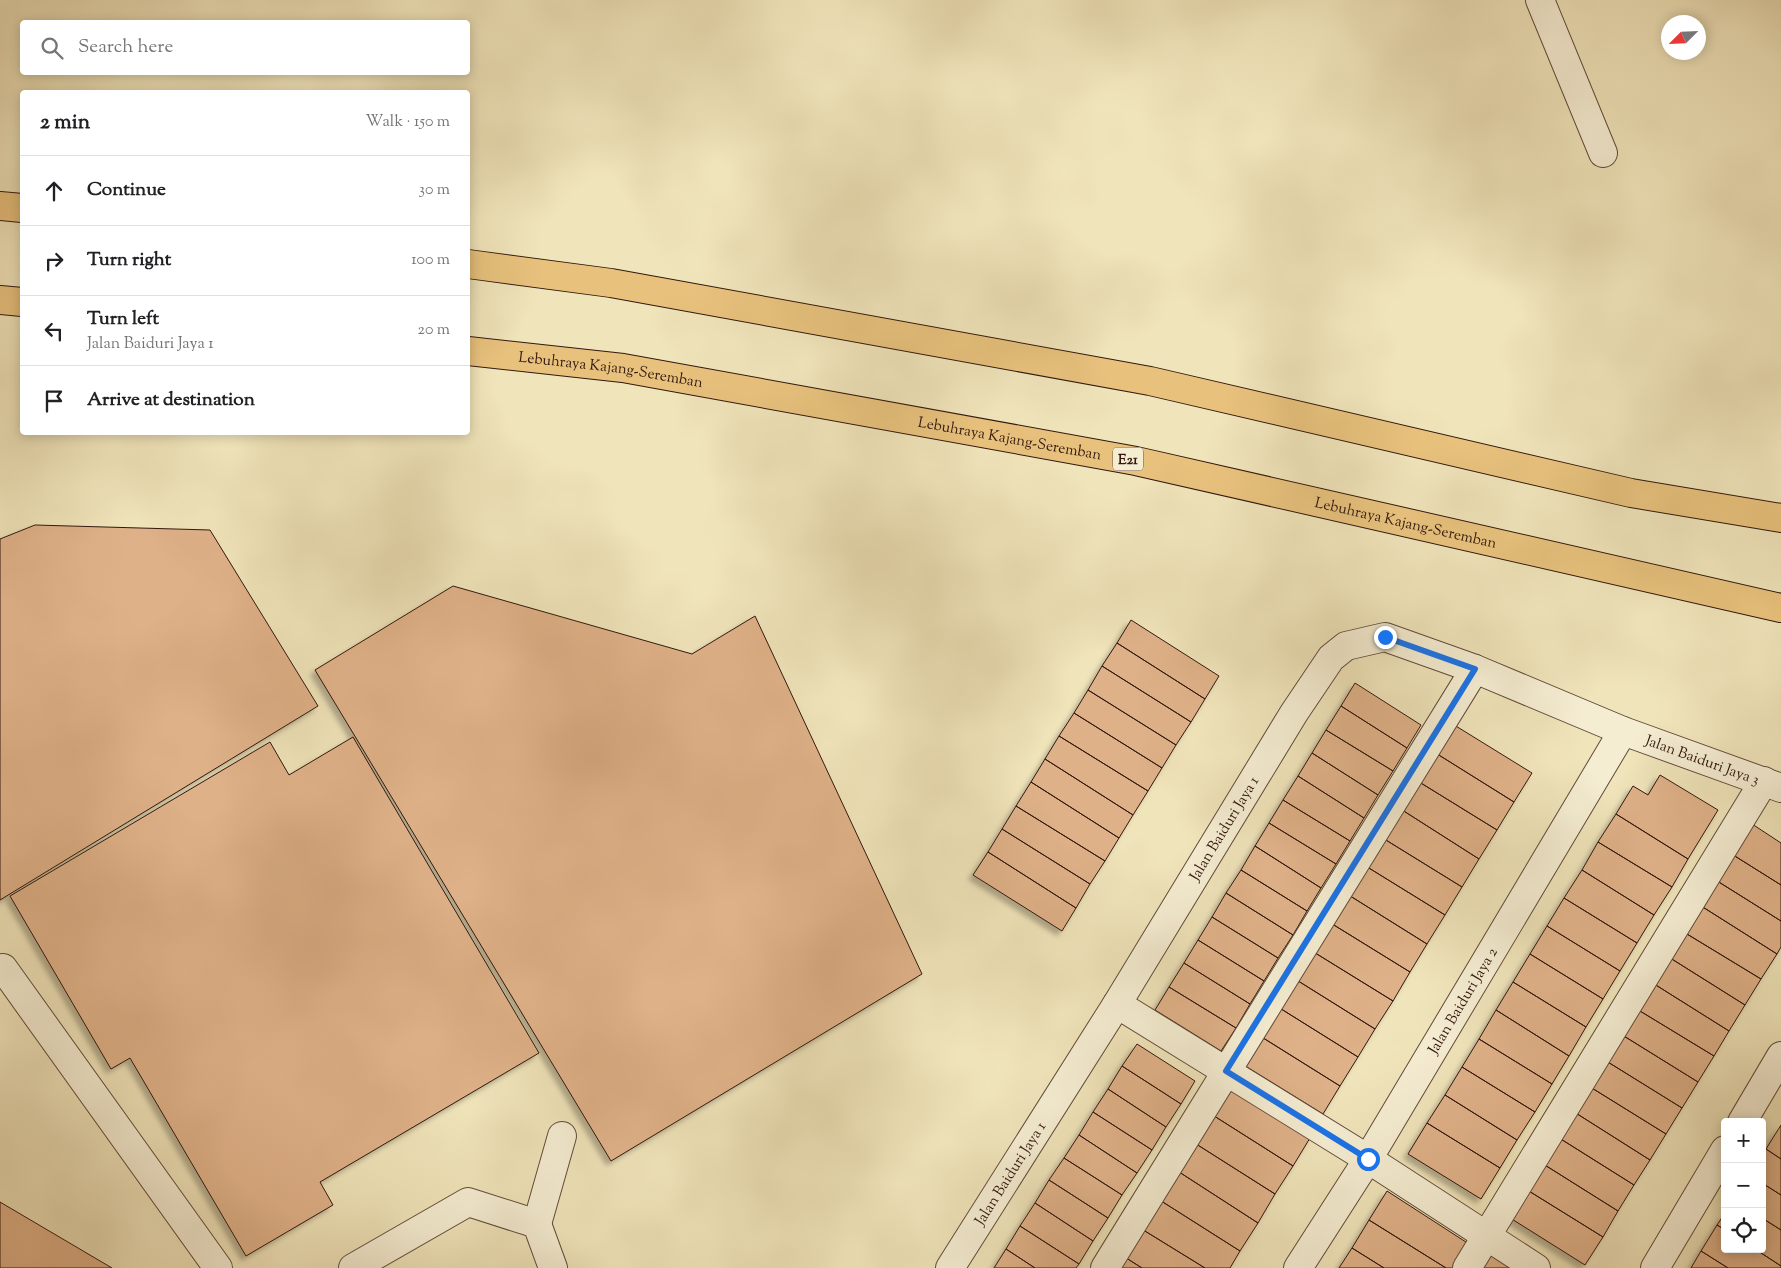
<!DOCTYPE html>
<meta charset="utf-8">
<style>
body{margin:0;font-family:"Sorts Mill Goudy",serif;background:#f2f2f2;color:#202124}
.controls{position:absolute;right:15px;bottom:15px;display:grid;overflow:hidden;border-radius:5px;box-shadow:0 2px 12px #0003}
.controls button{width:45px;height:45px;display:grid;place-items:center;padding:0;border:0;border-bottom:1px solid #e0e0e0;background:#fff;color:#202124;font:25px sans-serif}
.compass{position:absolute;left:1661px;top:15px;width:45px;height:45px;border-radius:50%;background:#fff;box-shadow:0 2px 12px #0003;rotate:246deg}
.stop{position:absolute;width:15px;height:15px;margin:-11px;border:4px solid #1a73e8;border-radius:50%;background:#fff}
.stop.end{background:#1a73e8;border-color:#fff;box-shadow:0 1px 5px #0008}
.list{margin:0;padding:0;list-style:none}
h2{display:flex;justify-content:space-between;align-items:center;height:65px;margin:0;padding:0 20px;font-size:21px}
h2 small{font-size:16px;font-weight:400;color:#757577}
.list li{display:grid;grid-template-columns:32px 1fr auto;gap:15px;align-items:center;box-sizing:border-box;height:70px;padding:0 20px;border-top:1px solid #e0e0e0}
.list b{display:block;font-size:19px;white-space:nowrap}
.list p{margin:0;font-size:16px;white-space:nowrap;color:#757577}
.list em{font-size:16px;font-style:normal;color:#757577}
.icon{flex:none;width:28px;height:28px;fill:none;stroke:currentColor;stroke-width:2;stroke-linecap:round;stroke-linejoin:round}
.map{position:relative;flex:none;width:1781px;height:1268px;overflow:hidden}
.search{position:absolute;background:#fff;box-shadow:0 2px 12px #0003;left:20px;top:20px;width:450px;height:55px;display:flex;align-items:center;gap:12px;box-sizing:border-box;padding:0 18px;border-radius:5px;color:#757577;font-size:19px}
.panel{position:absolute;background:#fff;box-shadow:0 2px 12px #0003;left:20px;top:90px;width:450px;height:345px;border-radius:5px}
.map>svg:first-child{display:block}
.building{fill:#dfb188;stroke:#32180f;filter:url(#shadow)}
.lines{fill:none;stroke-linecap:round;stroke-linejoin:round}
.minor-casing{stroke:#624b3a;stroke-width:30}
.highway-casing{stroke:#32180f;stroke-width:30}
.minor{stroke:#f5edd2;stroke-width:28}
.highway{stroke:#e8c27d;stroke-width:28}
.route{stroke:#1a73e8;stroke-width:6}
.labels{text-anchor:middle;stroke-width:4;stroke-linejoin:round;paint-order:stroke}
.shield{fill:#f5edd2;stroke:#6c584a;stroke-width:1}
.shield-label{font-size:14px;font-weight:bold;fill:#32180f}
.street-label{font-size:15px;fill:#32180f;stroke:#f5edd2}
</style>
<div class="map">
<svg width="1781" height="1268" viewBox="0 0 1781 1268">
<defs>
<filter id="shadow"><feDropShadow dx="-4.5" dy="4.5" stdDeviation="2.5" flood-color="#0004"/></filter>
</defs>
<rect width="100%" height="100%" fill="#f0e4ba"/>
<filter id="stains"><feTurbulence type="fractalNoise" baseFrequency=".004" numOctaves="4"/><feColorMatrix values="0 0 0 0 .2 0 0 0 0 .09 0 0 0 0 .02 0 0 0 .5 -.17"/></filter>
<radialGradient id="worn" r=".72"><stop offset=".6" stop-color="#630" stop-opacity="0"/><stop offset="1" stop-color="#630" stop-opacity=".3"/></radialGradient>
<path class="building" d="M 35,525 L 210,530 L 318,706 L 0,900 L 0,539 Z
M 453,586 L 692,654 L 755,616 L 922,974 L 611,1161 L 315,670 Z
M 1131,620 L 1219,676 L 1205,699 L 1117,643 Z
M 1117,643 L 1205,699 L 1191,722 L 1102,666 Z
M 1102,666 L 1191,722 L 1176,745 L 1088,690 Z
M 1355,683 L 1421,725 L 1407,748 L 1341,706 Z
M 1088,690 L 1176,745 L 1162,768 L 1074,713 Z
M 1341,706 L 1407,748 L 1393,771 L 1326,730 Z
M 1074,713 L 1162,768 L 1148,791 L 1059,736 Z
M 1451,723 L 1532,773 L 1514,802 L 1434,752 Z
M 1326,730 L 1393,771 L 1378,795 L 1312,753 Z
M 1059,736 L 1148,791 L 1133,815 L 1045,759 Z
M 353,737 L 539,1053 L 320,1182 L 333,1205 L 246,1256 L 130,1058 L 111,1069 L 10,896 L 270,742 L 289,775 Z
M 1434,752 L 1514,802 L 1497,830 L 1416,780 Z
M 1312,753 L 1378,795 L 1364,818 L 1298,776 Z
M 1045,759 L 1133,815 L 1119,838 L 1031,782 Z
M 1660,775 L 1718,810 L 1688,859 L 1616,814 L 1633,786 L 1648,795 Z
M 1298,776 L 1364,818 L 1350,841 L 1283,800 Z
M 1416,780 L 1497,830 L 1479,859 L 1399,808 Z
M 1031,782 L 1119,838 L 1105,861 L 1016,806 Z
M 1283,800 L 1350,841 L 1336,864 L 1269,823 Z
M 1016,806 L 1105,861 L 1090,884 L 1002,829 Z
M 1399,808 L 1479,859 L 1462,887 L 1381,837 Z
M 1616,814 L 1688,859 L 1672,887 L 1598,842 Z
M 1749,822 L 1781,843 L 1781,885 L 1730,853 Z
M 1269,823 L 1336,864 L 1321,888 L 1255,846 Z
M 1002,829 L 1090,884 L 1076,908 L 988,852 Z
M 1381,837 L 1462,887 L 1445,915 L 1364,865 Z
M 1598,842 L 1672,887 L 1654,915 L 1582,870 Z
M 1255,846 L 1321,888 L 1307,911 L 1241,870 Z
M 988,852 L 1076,908 L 1062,931 L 973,875 Z
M 1730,853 L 1781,885 L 1781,921 L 1714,879 Z
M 1364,865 L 1445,915 L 1427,944 L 1347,894 Z
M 1241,870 L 1307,911 L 1293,935 L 1226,893 Z
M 1582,870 L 1654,915 L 1637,943 L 1564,898 Z
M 1714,879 L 1781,921 L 1781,947 L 1777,954 L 1698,904 Z
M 1226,893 L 1293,935 L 1278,958 L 1212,917 Z
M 1347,894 L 1427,944 L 1410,972 L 1329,922 Z
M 1564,898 L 1637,943 L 1620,971 L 1547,926 Z
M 1698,904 L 1777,954 L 1761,979 L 1682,931 Z
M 1212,917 L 1278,958 L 1264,981 L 1198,940 Z
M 1329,922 L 1410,972 L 1393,1001 L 1312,951 Z
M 1547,926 L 1620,971 L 1603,999 L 1530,954 Z
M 1682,931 L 1761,979 L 1745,1005 L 1667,956 Z
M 1198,940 L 1264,981 L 1250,1004 L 1184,963 Z
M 1312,951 L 1393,1001 L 1375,1029 L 1295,979 Z
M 1530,954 L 1603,999 L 1586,1027 L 1513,982 Z
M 1667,956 L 1745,1005 L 1729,1031 L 1651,982 Z
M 1184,963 L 1250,1004 L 1236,1028 L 1169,987 Z
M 1295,979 L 1375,1029 L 1358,1057 L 1278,1007 Z
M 1513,982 L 1586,1027 L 1569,1056 L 1496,1010 Z
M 1651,982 L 1729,1031 L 1714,1056 L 1635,1008 Z
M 1169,987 L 1236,1028 L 1221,1051 L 1155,1010 Z
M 1278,1007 L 1358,1057 L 1340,1086 L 1260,1036 Z
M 1635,1008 L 1714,1056 L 1698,1082 L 1619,1033 Z
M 1496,1010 L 1569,1056 L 1552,1084 L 1479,1039 Z
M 1619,1033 L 1698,1082 L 1682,1108 L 1603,1059 Z
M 1260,1036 L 1340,1086 L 1323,1114 L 1242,1064 Z
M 1479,1039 L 1552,1084 L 1535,1112 L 1462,1067 Z
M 1137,1044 L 1195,1081 L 1181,1104 L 1122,1066 Z
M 1603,1059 L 1682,1108 L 1666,1134 L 1587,1085 Z
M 1122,1066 L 1181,1104 L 1166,1127 L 1108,1089 Z
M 1462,1067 L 1535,1112 L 1517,1140 L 1445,1095 Z
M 1587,1085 L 1666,1134 L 1650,1160 L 1571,1110 Z
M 1228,1086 L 1310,1138 L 1293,1166 L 1211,1114 Z
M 1108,1089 L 1166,1127 L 1152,1150 L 1093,1112 Z
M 1445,1095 L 1517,1140 L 1500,1168 L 1427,1123 Z
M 1571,1110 L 1650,1160 L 1634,1185 L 1556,1136 Z
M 1093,1112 L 1152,1150 L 1137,1173 L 1079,1135 Z
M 1211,1114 L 1293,1166 L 1275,1194 L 1193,1142 Z
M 1427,1123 L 1500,1168 L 1481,1199 L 1408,1154 Z
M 1781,1125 L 1781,1159 L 1766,1149 Z
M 1079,1135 L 1137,1173 L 1122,1195 L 1064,1158 Z
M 1556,1136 L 1634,1185 L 1618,1211 L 1540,1162 Z
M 1193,1142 L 1275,1194 L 1258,1223 L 1176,1170 Z
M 1766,1149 L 1781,1159 L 1781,1195 L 1762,1183 L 1762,1154 Z
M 1064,1158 L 1122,1195 L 1108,1218 L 1049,1180 Z
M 1540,1162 L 1618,1211 L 1603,1237 L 1524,1188 Z
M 1176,1170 L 1258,1223 L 1240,1251 L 1158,1199 Z
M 1049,1180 L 1108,1218 L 1093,1241 L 1035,1203 Z
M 1762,1183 L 1781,1195 L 1781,1230 L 1762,1218 Z
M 1524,1188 L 1603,1237 L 1585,1265 L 1507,1216 Z
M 1387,1191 L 1469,1244 L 1455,1268 L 1446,1268 L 1369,1220 Z
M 1158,1199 L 1240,1251 L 1230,1268 L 1205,1268 L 1140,1228 Z
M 0,1202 L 112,1268 L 0,1268 Z
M 1035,1203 L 1093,1241 L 1079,1264 L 1020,1226 Z
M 1725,1213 L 1725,1230 L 1717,1225 Z
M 1762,1218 L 1781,1230 L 1781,1266 L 1755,1249 L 1762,1249 Z
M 1369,1220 L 1446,1268 L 1384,1268 L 1352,1248 Z
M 1717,1225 L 1725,1230 L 1725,1249 L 1755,1249 L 1781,1266 L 1781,1268 L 1728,1268 L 1701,1251 Z
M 1020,1226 L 1079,1264 L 1076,1268 L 1035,1268 L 1006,1249 Z
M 1140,1228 L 1205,1268 L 1142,1268 L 1123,1256 Z
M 1352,1248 L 1384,1268 L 1339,1268 Z
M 1006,1249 L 1035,1268 L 994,1268 Z
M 1701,1251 L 1728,1268 L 1691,1268 Z
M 1486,1252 L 1512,1268 L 1476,1268 Z
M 1123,1256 L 1142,1268 L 1115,1268 Z"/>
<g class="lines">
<defs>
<g id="minor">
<path d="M 1540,0 L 1603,153"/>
<path d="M 3,968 L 218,1268"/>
<path d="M 1117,1004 L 1368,1159 L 1536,1268"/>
<path d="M 1742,1122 L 1781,1056"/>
<path d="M 537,1224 L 562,1136"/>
<path d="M 353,1268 L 468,1202 L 537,1224 L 553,1268"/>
<path id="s1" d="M 950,1268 L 1117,1004 L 1294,713 L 1331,658 L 1346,646 L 1385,637 L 1475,669 L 1623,731 L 1781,788"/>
<path d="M 1105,1268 L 1475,669"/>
<path id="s2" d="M 1298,1268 L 1368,1159 L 1623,731"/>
<path d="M 1467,1268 L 1764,781"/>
<path d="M 1655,1268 L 1725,1150"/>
</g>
<g id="highway">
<path d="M 0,206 L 22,208"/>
<path d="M 468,264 L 611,283 L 1150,381 L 1631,493 L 1781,518"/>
<path d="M 0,300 L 22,302"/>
<path id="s3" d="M 468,351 L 623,368 L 1136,461 L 1781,608"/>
</g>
</defs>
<use href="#minor" class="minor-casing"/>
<use href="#highway" class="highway-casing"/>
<use href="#minor" class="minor"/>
<use href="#highway" class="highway"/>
</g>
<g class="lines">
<path class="route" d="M 1368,1159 L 1226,1071 L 1475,669 L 1385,637"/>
</g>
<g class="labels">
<rect class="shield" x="1113" y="447.5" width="30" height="23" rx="4"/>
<g class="shield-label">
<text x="1128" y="464">E21</text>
</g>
<g class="street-label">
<text dy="5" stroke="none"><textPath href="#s3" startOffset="144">Lebuhraya Kajang-Seremban</textPath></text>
<text dy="5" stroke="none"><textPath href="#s3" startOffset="549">Lebuhraya Kajang-Seremban</textPath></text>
<text dy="5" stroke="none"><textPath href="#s3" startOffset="954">Lebuhraya Kajang-Seremban</textPath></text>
<text dy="5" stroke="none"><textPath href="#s1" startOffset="1119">Jalan Baiduri Jaya 3</textPath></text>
<text dy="5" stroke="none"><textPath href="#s1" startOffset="518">Jalan Baiduri Jaya 1</textPath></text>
<text dy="5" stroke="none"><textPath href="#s2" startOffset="314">Jalan Baiduri Jaya 2</textPath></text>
<text dy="5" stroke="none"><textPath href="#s1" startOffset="112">Jalan Baiduri Jaya 1</textPath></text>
</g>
</g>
<rect width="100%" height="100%" filter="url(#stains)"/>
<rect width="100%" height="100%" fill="url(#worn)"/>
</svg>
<div class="controls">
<button>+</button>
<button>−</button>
<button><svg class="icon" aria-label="locate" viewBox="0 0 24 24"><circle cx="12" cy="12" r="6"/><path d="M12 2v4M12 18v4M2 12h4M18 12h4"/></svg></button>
</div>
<svg class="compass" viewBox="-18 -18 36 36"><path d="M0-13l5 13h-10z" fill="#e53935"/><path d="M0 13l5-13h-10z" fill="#757577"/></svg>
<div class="stop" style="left:1368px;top:1159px"></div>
<div class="stop end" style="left:1385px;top:637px"></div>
<div class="search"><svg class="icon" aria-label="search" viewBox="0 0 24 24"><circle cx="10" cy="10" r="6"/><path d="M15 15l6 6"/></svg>Search here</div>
<section class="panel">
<h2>2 min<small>Walk · 150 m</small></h2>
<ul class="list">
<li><svg class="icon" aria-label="ahead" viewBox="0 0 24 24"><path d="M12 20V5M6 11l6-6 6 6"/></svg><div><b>Continue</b></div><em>30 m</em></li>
<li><svg class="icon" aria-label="right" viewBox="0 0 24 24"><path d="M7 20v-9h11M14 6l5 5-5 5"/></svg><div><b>Turn right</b></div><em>100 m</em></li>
<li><svg class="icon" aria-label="left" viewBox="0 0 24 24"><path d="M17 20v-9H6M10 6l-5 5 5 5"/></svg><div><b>Turn left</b><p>Jalan Baiduri Jaya 1</p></div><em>20 m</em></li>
<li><svg class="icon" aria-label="arrive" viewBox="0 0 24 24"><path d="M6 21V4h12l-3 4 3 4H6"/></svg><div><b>Arrive at destination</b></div></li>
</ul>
</section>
</div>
